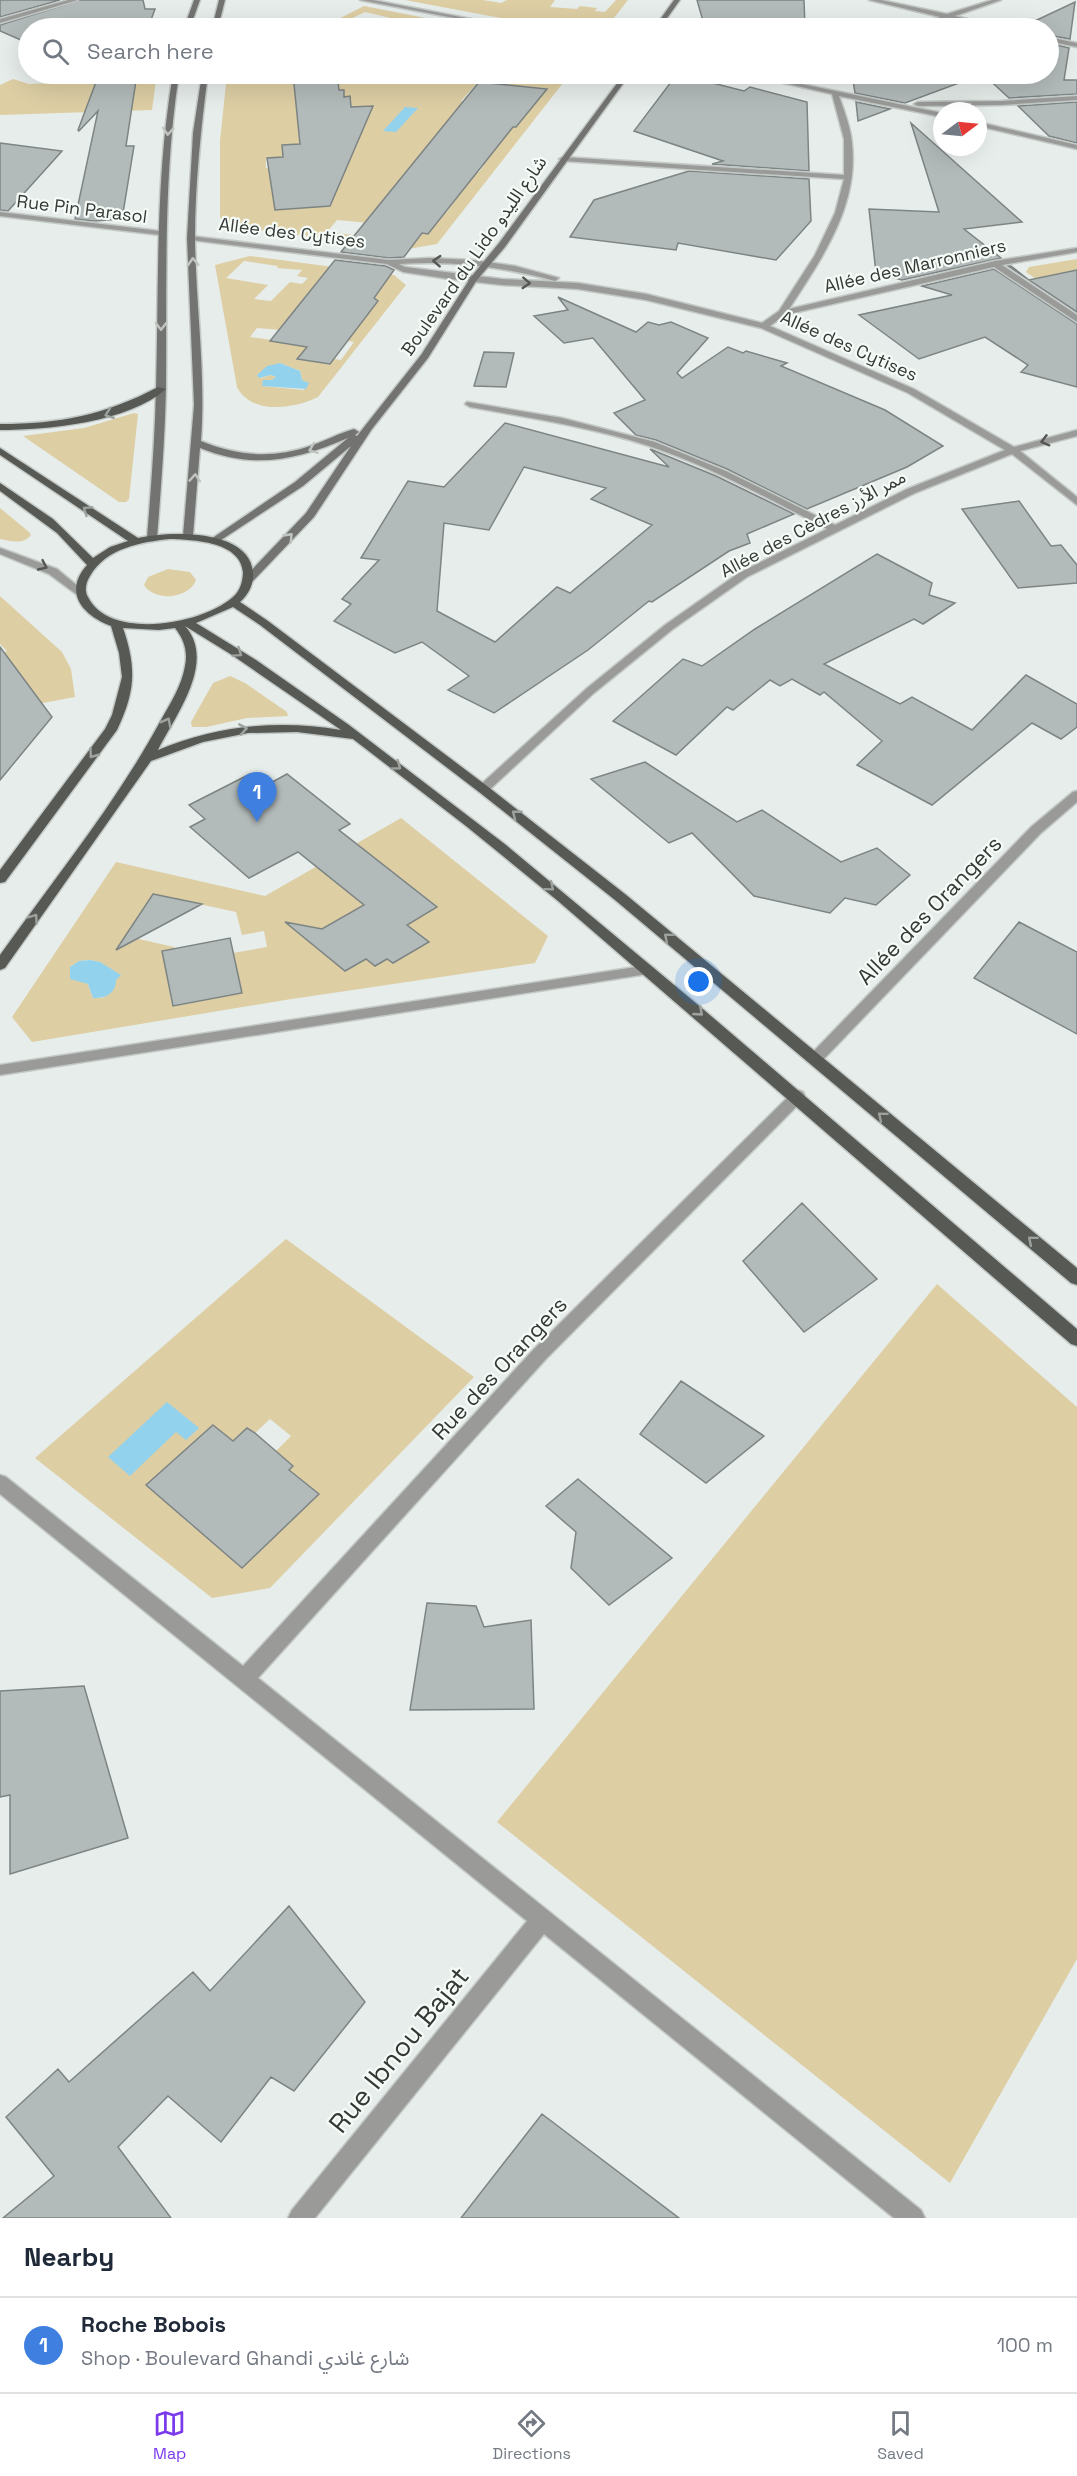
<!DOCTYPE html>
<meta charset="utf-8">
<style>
body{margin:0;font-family:"Space Grotesk","Noto Sans Arabic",sans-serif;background:#f6f6f7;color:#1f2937}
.compass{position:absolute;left:933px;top:102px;width:54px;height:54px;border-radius:50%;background:#fff;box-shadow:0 6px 24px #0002;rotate:74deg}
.you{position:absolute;left:699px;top:982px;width:21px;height:21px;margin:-15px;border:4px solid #fff;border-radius:50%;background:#1a73e8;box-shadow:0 0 0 9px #1a73e833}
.badge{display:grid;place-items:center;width:39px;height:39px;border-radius:50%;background:#7c3aed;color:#fff;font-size:20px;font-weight:700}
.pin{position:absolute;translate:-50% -50px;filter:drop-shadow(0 2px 3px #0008)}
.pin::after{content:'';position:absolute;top:32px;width:21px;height:18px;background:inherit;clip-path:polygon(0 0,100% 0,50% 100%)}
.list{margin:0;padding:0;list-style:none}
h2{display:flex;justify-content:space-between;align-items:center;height:78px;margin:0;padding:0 24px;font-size:26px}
h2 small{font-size:20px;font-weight:400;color:#747a83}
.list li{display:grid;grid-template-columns:39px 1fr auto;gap:18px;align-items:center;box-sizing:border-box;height:96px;padding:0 24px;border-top:2px solid #e0e1e3}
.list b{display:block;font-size:22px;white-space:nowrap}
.list p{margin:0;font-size:20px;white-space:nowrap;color:#747a83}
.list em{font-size:20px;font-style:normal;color:#747a83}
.icon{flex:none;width:33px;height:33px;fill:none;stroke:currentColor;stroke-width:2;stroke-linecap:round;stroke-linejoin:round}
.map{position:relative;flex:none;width:1077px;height:2218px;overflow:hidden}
.search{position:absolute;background:#fff;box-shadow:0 6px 24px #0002;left:18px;right:18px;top:18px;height:66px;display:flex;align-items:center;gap:15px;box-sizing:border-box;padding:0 21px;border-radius:33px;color:#747a83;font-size:22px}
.sheet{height:174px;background:#fff}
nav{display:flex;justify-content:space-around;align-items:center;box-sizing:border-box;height:84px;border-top:2px solid #e0e1e3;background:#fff;font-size:16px;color:#747a83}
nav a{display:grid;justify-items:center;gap:3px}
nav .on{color:#7c3aed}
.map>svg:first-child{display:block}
.green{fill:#ddcea4;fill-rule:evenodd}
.water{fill:#93d2ed}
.building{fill:#b3baba;stroke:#7d8484;stroke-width:1.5;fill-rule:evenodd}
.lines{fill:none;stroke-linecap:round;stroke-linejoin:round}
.street-casing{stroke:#c3c9c6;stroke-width:3}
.secondary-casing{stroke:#c3c9c6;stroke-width:3}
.primary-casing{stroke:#c3c9c6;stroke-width:3}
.street{fill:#9a9b98;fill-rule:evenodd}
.secondary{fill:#737471;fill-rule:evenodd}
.primary{fill:#575955;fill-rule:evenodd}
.oneway{stroke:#c1c5c1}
.oneway2{stroke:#535653}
.oneway3{stroke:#9ea29e}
.labels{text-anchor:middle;stroke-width:4.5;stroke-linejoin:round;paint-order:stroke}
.far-street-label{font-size:18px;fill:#353836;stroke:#f5fbf7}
.street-label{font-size:22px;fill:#353836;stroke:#f5fbf7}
.near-street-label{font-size:27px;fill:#353836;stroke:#f5fbf7}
</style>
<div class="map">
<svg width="1077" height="2218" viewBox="0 0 1077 2218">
<rect width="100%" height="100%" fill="#e7edea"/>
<path class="green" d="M 405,0 L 483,0 L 501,3 L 507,0 L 555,0 L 550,7 L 577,9 L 580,6 L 597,8 L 595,11 L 605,12 L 616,0 L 628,0 L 606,28 L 554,28 Z
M 364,6 L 477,28 L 399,28 L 414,20 L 404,18 L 399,20 L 365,12 L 342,23 L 353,26 L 347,28 L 302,28 L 321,28 Z
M 227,74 L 286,74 L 287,78 L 320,77 L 320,74 L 537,74 L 536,76 L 544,77 L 547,74 L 570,74 L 437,244 L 408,249 L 236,227 L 220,218 L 220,141 ZM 478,82 L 546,89 L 546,90 L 531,109 L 461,101 ZM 324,143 L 314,165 L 266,168 L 266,158 L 283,157 L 283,145 ZM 480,164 L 484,165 L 479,172 L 474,172 L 471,181 L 404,174 L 408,169 L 421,170 ZM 460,193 L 447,212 L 391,206 ZM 337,220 L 381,224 L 428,234 L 422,233 L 416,242 L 327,232 Z
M 13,79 L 29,84 L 156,80 L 152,110 L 0,115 L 0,85 Z
M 250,256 L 394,275 L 406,285 L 318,397 C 294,409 251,415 237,387 L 215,265 ZM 244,261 L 278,266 L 277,268 L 302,270 L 297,276 L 308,278 L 302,284 L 290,282 L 271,301 L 254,299 L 268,285 L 226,278 ZM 257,328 L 351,336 L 348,341 L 354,342 L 341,360 L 334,359 L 330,364 L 298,359 L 309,345 L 250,337 ZM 280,363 L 300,371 L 302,380 L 308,383 L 304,390 L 263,386 L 263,380 L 272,380 L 276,377 L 271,375 L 261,378 L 257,375 Z
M 1077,259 L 1077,270 L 1069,272 L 1077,308 L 1026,272 L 1029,267 Z
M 134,413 L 138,414 L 129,499 L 126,502 L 119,502 L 23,436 L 84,428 Z
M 0,508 L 29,532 L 31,535 C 23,545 11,541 0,539 Z
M 168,569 L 190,572 L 196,580 C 189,599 155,602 144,585 L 148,577 Z
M 0,596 L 62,652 L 71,669 L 75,697 L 0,711 L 29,686 L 19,672 L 11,674 L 0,653 L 7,651 L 0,644 Z
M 230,676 L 245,683 L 287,712 L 288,716 L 247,718 L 206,727 L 192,727 L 191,722 L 213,683 Z
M 401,818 L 548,936 L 535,963 L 285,1000 L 32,1042 L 12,1017 L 116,862 L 265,896 ZM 376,859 L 437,906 L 407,925 L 428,942 L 393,963 L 387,959 L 375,966 L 366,959 L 345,971 L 322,952 L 327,926 L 364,905 L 335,882 ZM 153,894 L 236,912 L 242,935 L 264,931 L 267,947 L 233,953 L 242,993 L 172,1005 L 166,971 L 178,969 L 174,947 L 126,936 ZM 90,960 L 100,962 L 115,973 L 111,993 L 102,998 L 93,998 L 88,984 L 79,980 L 70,967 L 79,961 Z
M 286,1239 L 474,1377 L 270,1588 L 212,1598 L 35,1458 ZM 270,1419 L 291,1436 L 276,1451 L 293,1466 L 284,1475 L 292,1482 L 298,1477 L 319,1494 L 242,1568 L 212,1542 L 201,1521 L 193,1527 L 147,1484 L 213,1425 L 233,1441 L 254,1434 Z
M 937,1284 L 1077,1407 L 1077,1959 L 950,2183 L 497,1822 Z"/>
<path class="water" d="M 405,107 L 418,108 L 396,132 L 383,131 Z
M 280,363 L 300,371 L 302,380 L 309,383 L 306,389 L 262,386 L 263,380 L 272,380 L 276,377 L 271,375 L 259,378 L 257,375 L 267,366 Z
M 90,960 L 100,962 L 121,975 L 116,980 C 116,993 106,999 93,998 L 88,984 L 70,979 L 70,967 L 79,961 Z
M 167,1402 L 199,1428 L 186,1440 L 176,1432 L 130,1476 L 108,1457 Z"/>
<path class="building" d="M 0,0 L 60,0 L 0,17 Z
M 80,0 L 143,0 L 145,9 L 155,9 L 148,28 L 28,28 L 28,43 L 0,31 L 0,25 Z
M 697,0 L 804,0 L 805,28 L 705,28 Z
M 1075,2 L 1070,39 L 1048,35 L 1048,28 L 1020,28 Z
M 1048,43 L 1069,48 L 1064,80 L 1077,80 L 1077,94 L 1009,98 L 983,74 L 905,103 L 855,93 L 853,80 L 872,74 L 1048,74 Z
M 99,74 L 137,74 L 126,146 L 134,146 L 122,219 L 94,221 L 75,219 L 98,111 L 79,131 L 78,130 Z
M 293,74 L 337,74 L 339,90 L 344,90 L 344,97 L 350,96 L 351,107 L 373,106 L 330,206 L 275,210 L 267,158 L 283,157 L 282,145 L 300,144 Z
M 677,74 L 744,91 L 750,87 L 807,102 L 809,171 L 712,164 L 723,161 L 634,131 Z
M 479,82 L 547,89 L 516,127 L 513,127 L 428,234 L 422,233 L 404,257 L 389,258 L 341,252 Z
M 856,102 L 890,109 L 858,121 Z
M 1077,102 L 1077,143 L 1049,136 L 1018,106 Z
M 911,123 L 1022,222 L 964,229 L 1001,258 L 902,280 L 876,273 L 869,209 L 939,212 Z
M 0,143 L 62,151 L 8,211 L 0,210 Z
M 689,171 L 809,179 L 811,221 L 776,260 L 678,243 L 676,250 L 570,237 L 594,200 Z
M 335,260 L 386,266 L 394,270 L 374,298 L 378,301 L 330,364 L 297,359 L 307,347 L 270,341 Z
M 1008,266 L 1011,266 L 1029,280 L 1077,270 L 1077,312 Z
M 994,269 L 1077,324 L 1077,387 L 1021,372 L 1028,365 L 985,337 L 919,359 L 859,315 L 952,295 L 922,286 Z
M 558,297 L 636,332 L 648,322 L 659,325 L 671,322 L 708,338 L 677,373 L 682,378 L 728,347 L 743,353 L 746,351 L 787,363 L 781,366 L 885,410 L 943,446 L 907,467 L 807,509 L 727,469 L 656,440 L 636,435 L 614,413 L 645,400 L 593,338 L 564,343 L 534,316 L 568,310 Z
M 484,352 L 514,353 L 506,387 L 474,386 Z
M 505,423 L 669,467 L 650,449 L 716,476 L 794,514 L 747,534 L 750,543 L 729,551 L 652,602 L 649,601 L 588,650 L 494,713 L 448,690 L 469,676 L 422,642 L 395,653 L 334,621 L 351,604 L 342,599 L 379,560 L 361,558 L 408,481 L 444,487 ZM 524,467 L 606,488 L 591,499 L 652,525 L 570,593 L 557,587 L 495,642 L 437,611 L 444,523 L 489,530 Z
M 1019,501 L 1051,546 L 1061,545 L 1077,565 L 1077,583 L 1018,588 L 962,509 Z
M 877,554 L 932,583 L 929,595 L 955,603 L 923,624 L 914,619 L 824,664 L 900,704 L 912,697 L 972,730 L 1026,675 L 1077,704 L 1077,727 L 1061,739 L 1032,723 L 932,805 L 857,765 L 882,741 L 824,692 L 820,695 L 792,679 L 780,686 L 770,680 L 733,710 L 727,707 L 676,755 L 613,721 L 683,659 L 702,666 L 755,629 Z
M 0,647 L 52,717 L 0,780 Z
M 645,762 L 737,822 L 762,810 L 841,862 L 877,848 L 910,875 L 876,905 L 845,898 L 830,913 L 754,896 L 692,833 L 669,843 L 591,779 Z
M 250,774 L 265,786 L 287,774 L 350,824 L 339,830 L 437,907 L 407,925 L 429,942 L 393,963 L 387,959 L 375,966 L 366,959 L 345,971 L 285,922 L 322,929 L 364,905 L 298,852 L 249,878 L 190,827 L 205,819 L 189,805 Z
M 153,894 L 202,904 L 116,950 Z
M 1019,922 L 1077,952 L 1077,1034 L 974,978 Z
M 230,938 L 242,993 L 173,1006 L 162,951 Z
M 802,1203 L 877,1279 L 804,1332 L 743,1261 Z
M 681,1381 L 764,1436 L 706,1483 L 640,1434 Z
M 213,1425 L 233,1441 L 247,1428 L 255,1433 L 293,1466 L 289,1470 L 319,1494 L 242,1568 L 146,1485 Z
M 578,1479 L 672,1558 L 609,1605 L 571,1568 L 576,1532 L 546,1506 Z
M 427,1603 L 476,1606 L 484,1627 L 531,1620 L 534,1709 L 410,1710 Z
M 84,1686 L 128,1838 L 10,1874 L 10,1795 L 0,1797 L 0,1691 Z
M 289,1906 L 365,2002 L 294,2091 L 271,2077 L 221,2142 L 168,2096 L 118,2147 L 171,2218 L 3,2218 L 54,2176 L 6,2117 L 58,2069 L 69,2082 L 193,1972 L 210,1991 Z
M 542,2114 L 679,2218 L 461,2218 Z"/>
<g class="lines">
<defs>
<path id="street" d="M 68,0 L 78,0 L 0,23 L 0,19 Z
M 360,0 L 373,0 L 518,28 L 507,28 Z
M 869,0 L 881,0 L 947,14 L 992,0 L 1001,0 L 955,16 L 1004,28 C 985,30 965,17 947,19 C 934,20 923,28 909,28 L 940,17 Z
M 1048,37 L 1077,43 L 1077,47 L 1048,41 Z
M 744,74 L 754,74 L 942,113 L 942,117 L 839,96 C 844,111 851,128 852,144 C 859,206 821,260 789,309 L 995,261 L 1077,248 L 1077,252 L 1002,265 L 1077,315 L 1077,322 L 994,267 L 785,315 L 770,326 L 914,389 L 1014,447 L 1077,430 L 1077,436 L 1020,451 L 1077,497 L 1077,505 L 1012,454 L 915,493 L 747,577 L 673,629 L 594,693 L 487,792 L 479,792 L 477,789 L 479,786 L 586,689 L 665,625 L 739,573 L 827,529 C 769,499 711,467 649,446 C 591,427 530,418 470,407 L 465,404 L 467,402 L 562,418 L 655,442 L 726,471 L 835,525 L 907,489 L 1005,450 L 908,393 L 761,328 L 646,300 L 578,289 L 502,285 L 449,279 L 403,272 L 387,264 L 191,240 L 187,238 L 191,236 L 389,260 L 430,258 L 473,260 L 515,266 L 559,278 L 555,281 C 503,267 452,260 399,264 L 405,267 L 502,279 L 578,283 L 646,294 L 762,323 L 779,311 L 815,255 L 835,213 L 844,179 L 563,161 L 559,159 L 563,157 L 844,175 L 844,139 L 832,94 Z
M 1077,96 L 1077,100 L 1002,105 L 918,106 L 914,104 L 918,102 L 1002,101 Z
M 978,122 L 1077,145 L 1077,149 L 978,126 Z
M 0,212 L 160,231 L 164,233 L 160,235 L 0,216 Z
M 0,548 L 57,569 L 85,592 L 80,595 L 76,594 L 49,574 L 0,554 Z
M 1077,791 L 1077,802 L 1041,833 L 820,1063 L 810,1063 L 808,1059 L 810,1055 L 1031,827 L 1073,792 Z
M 649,965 L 656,970 L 654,973 L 0,1075 L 0,1065 Z
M 798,1090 L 803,1092 L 805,1096 L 803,1100 L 546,1359 L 258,1678 L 921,2210 L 925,2218 L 894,2218 L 544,1934 L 315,2218 L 288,2218 L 292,2210 L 527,1921 L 0,1494 L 0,1475 L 6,1477 L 243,1666 L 534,1349 L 793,1092 Z"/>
<path id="secondary" d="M 194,0 L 200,0 L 190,28 L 184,28 Z
M 219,0 L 225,0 L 218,28 L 212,28 Z
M 674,0 L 680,0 L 660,28 L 654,28 Z
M 173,74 L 179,74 C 163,178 167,282 166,388 C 165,438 161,488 157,538 L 152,541 L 147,538 C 151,488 155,438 156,388 C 159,282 155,178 173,74 Z
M 202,74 L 208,74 C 201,128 195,184 195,239 C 196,307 206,374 201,441 C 238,456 272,459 310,446 C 325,441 339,433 354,429 L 359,432 L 355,435 L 357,436 L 421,355 L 471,277 L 499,243 L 624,74 L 630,74 L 505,247 L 477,280 L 428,358 L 372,429 L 314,517 L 252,582 L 244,582 L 244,578 L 306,513 L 351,446 L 303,486 L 215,544 L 211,543 L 211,539 L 295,482 L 348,438 C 296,460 254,470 200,448 L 193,536 L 188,539 L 183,536 L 194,405 L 187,238 L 193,133 Z"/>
<path id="primary" d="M 158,387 L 166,389 C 129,422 48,430 0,430 L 0,424 C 60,424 105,415 158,387 Z
M 0,448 L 138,538 C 169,531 250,528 253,573 C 254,584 248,595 240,602 L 268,621 L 487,786 L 625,894 L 1077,1268 L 1077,1285 L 1071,1283 L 615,900 L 479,792 L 260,625 L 233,607 L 196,623 L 256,660 L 349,725 L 506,845 L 697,1004 L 1077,1329 L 1077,1346 L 1071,1344 L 1007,1289 L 558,901 L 466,826 L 353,739 L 297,732 L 248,733 L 203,742 L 151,761 L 5,968 L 0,970 L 0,955 C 54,879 117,802 161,720 C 170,704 182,685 185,666 C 188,652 184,639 175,628 L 159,630 L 123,628 C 137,669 135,692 117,730 L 5,882 L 0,883 L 0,870 L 105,729 L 112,715 L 122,677 L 119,653 L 111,626 C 82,615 63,592 87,565 L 57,533 L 0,491 L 0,483 L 53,519 L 93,558 L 110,547 L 128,541 L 0,455 ZM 170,539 C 193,540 240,541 243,572 C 243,579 241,588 236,594 C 208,624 110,642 88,597 C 84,591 86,582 90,576 C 106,548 141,542 170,539 ZM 185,626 L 232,655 L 341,730 C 277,719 217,726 158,750 C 175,716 217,662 185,626 Z"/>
</defs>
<use href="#street" class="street-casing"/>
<use href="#secondary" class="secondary-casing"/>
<use href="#primary" class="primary-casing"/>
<use href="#street" class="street"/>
<use href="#secondary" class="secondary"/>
<use href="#primary" class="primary"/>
</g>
<defs><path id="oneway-chevron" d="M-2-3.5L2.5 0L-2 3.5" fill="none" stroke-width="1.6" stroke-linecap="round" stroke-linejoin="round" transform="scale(1.5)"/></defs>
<g class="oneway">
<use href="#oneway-chevron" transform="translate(168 131) rotate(94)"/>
<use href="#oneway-chevron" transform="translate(193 262) rotate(-93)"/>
<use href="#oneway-chevron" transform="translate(161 326) rotate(90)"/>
<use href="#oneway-chevron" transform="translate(313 449) rotate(159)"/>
<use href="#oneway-chevron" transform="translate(195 478) rotate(-86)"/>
<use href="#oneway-chevron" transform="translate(289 537) rotate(-46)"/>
</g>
<g class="oneway2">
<use href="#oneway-chevron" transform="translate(437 261) rotate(-177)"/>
<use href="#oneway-chevron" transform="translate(526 283) rotate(3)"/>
<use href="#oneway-chevron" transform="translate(1045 441) rotate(165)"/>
<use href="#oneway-chevron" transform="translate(43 566) rotate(25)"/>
</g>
<g class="oneway3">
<use href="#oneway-chevron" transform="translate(109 414) rotate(160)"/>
<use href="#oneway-chevron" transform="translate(87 510) rotate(-146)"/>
<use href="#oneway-chevron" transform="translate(238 653) rotate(35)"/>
<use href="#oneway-chevron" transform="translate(167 722) rotate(-62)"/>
<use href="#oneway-chevron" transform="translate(243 729) rotate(-9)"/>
<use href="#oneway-chevron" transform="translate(93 754) rotate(127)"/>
<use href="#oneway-chevron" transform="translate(397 766) rotate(36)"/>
<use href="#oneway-chevron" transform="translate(516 814) rotate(-142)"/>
<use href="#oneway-chevron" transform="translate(550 887) rotate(40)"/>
<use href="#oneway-chevron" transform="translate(34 918) rotate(-55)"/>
<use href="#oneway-chevron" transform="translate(668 937) rotate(-140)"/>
<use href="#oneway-chevron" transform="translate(699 1012) rotate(41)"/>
<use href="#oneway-chevron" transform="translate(882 1116) rotate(-140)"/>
<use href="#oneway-chevron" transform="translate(1032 1240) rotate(-140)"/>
</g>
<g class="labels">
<g class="far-street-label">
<text transform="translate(82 209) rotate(7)" y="6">Rue Pin Parasol</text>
<text transform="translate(292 233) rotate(7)" y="6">Allée des Cytises</text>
<text transform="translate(474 256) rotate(-55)" y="6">Boulevard du Lido شارع الليدو</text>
<text transform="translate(915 266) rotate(-13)" y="6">Allée des Marronniers</text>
<text transform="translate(849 346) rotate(24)" y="6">Allée des Cytises</text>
<text transform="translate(813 524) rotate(-28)" y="6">Allée des Cèdres ممر الأرز</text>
</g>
<g class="street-label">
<text transform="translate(929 910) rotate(-46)" y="8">Allée des Orangers</text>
<text transform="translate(499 1368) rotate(-47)" y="8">Rue des Orangers</text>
</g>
<g class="near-street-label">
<text transform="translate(399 2050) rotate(-51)" y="9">Rue Ibnou Bajat</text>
</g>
</g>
</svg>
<svg class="compass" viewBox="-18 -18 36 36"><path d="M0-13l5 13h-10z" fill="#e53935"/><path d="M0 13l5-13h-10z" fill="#747a83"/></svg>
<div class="you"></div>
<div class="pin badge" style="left:257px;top:822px;background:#3f7fe0">1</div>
<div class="search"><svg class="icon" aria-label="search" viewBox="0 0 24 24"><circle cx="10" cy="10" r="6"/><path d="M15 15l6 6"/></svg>Search here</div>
</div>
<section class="sheet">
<h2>Nearby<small></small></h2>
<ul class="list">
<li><span class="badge" style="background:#3f7fe0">1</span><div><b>Roche Bobois</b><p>Shop · Boulevard Ghandi شارع غاندي</p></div><em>100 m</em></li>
</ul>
</section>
<nav>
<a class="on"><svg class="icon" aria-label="map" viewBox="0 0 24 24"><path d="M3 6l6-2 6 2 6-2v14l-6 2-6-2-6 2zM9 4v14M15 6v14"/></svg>Map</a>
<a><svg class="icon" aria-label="directions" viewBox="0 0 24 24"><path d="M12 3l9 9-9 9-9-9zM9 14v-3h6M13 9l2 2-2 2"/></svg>Directions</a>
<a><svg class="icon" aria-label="saved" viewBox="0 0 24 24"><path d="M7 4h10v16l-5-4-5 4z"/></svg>Saved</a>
</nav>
